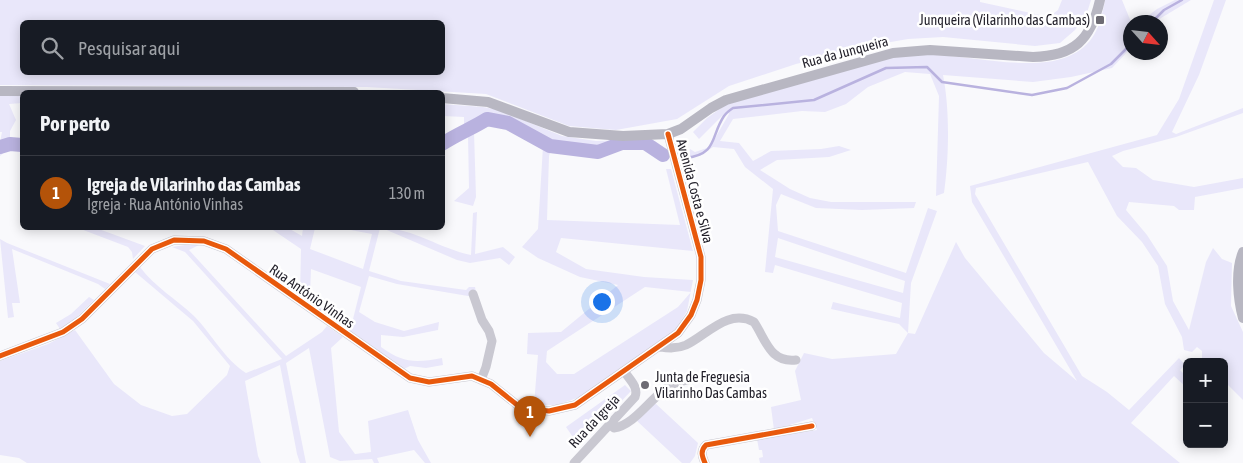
<!DOCTYPE html>
<html lang="pt">
<meta charset="utf-8">
<style>
body{margin:0;font-family:"Asap Condensed",sans-serif;background:#242831;color:#f1f3f6}
.controls{position:absolute;right:15px;bottom:15px;display:grid;overflow:hidden;border-radius:8px;box-shadow:0 2px 12px #0003}
.controls button{width:45px;height:45px;display:grid;place-items:center;padding:0;border:0;border-bottom:1px solid #363941;background:#171b24;color:#f1f3f6;font:25px sans-serif}
.compass{position:absolute;left:1123px;top:15px;width:45px;height:45px;border-radius:50%;background:#171b24;box-shadow:0 2px 12px #0003;rotate:117deg}
.you{position:absolute;left:601px;top:301px;width:18px;height:18px;margin:-12px;border:4px solid #fff;border-radius:50%;background:#1a73e8;box-shadow:0 0 0 8px #1a73e833}
.badge{display:grid;place-items:center;width:32px;height:32px;border-radius:50%;background:#b45309;color:#fff;font-size:16px;font-weight:700}
.pin{position:absolute;translate:-50% -41px;filter:drop-shadow(0 1px 2px #0008)}
.pin::after{content:'';position:absolute;top:26px;width:18px;height:15px;background:inherit;clip-path:polygon(0 0,100% 0,50% 100%)}
.list{margin:0;padding:0;list-style:none}
h2{display:flex;justify-content:space-between;align-items:center;height:65px;margin:0;padding:0 20px;font-size:21px}
h2 small{font-size:16px;font-weight:400;color:#9ea1a6}
.list li{display:grid;grid-template-columns:32px 1fr auto;gap:15px;align-items:center;box-sizing:border-box;height:75px;padding:0 20px;border-top:1px solid #363941}
.list b{display:block;font-size:19px;white-space:nowrap}
.list p{margin:0;font-size:16px;white-space:nowrap;color:#9ea1a6}
.list em{font-size:16px;font-style:normal;color:#9ea1a6}
.icon{flex:none;width:28px;height:28px;fill:none;stroke:currentColor;stroke-width:2;stroke-linecap:round;stroke-linejoin:round}
.map{position:relative;flex:none;width:1243px;height:463px;overflow:hidden}
.search{position:absolute;background:#171b24;box-shadow:0 2px 12px #0003;left:20px;top:20px;width:425px;height:55px;display:flex;align-items:center;gap:12px;box-sizing:border-box;padding:0 18px;border-radius:8px;color:#9ea1a6;font-size:19px}
.panel{position:absolute;background:#171b24;box-shadow:0 2px 12px #0003;left:20px;top:90px;width:425px;height:140px;border-radius:8px}
.map>svg:first-child{display:block}
.green{fill:#e9e7fa;fill-rule:evenodd}
.lines{fill:none;stroke-linecap:round;stroke-linejoin:round}
.stream{stroke:#b9b2df;stroke-width:2.5}
.river{stroke:#b9b2df;stroke-width:14}
.minor{stroke:#c9c8d1;stroke-width:9}
.major{stroke:#b8b7c2;stroke-width:10}
.cycleway-casing{stroke:#fff;stroke-width:8}
.cycleway{stroke:#e8590c;stroke-width:5}
.poi-dot{fill:#6d6b73;stroke:#fff;stroke-width:2}
.labels{text-anchor:middle;stroke-width:5;stroke-linejoin:round;paint-order:stroke}
.poi-label{font-size:14px;fill:#211f29;stroke:#fff;text-anchor:end}
.street-label{font-size:14px;fill:#211f29;stroke:#fff}
</style>
<div class="map">
<svg width="1243" height="463" viewBox="0 0 1243 463">
<rect width="100%" height="100%" fill="#f9f9fc"/>
<path class="green" d="M 0,0 L 980,0 L 980,2 L 1049,17 L 1058,10 L 1062,0 L 1091,0 L 1086,16 L 1075,30 L 1060,43 L 1035,46 L 943,37 L 908,39 L 868,46 L 796,64 L 729,86 L 677,119 L 616,130 L 569,126 L 486,94 L 367,87 L 0,85 ZM 22,22 L 442,22 L 442,72 L 22,72 Z
M 1105,0 L 1122,0 L 1131,22 L 1130,49 L 1112,68 L 1071,77 L 1033,82 L 943,75 C 950,110 949,158 944,193 L 936,196 L 939,96 L 930,74 L 905,72 L 868,87 L 846,104 L 825,112 L 802,111 L 733,119 L 720,141 L 739,143 L 753,161 L 771,151 L 821,149 L 839,146 L 851,150 L 829,157 L 777,160 L 760,170 L 790,189 L 810,198 L 831,202 L 916,202 L 914,208 L 862,210 L 816,208 L 781,194 L 776,205 L 778,231 L 906,273 L 928,208 L 937,211 L 911,283 L 908,333 L 915,334 L 956,242 L 965,258 L 1044,353 L 1077,381 L 972,202 L 970,186 L 1157,135 L 1179,99 L 1214,0 L 1226,0 L 1199,75 L 1172,132 L 1176,134 L 1243,108 L 1243,113 L 1176,137 L 1123,151 L 1112,156 L 1123,167 L 1136,168 L 1153,180 L 1194,187 L 1243,178 L 1243,188 L 1195,197 L 1194,210 L 1179,210 L 1174,206 L 1129,202 L 1126,210 L 1147,235 L 1167,266 L 1173,301 L 1189,330 L 1206,262 L 1213,248 L 1222,259 L 1232,263 L 1231,306 L 1243,332 L 1243,400 L 1224,381 L 1224,362 L 1205,362 L 1202,358 L 1202,351 L 1197,347 L 1192,352 L 1184,350 L 1182,337 L 1165,304 L 1158,266 L 1142,242 L 1117,216 L 1088,162 L 976,188 L 975,194 L 1082,376 L 1107,392 L 1129,410 L 1179,358 L 1185,365 L 1180,370 L 1187,377 L 1187,388 L 1174,376 L 1131,423 L 1180,463 L 760,463 L 759,458 L 763,457 L 762,450 L 759,450 L 757,439 L 817,430 L 812,418 L 774,430 L 771,407 L 801,400 L 795,371 L 804,353 L 832,359 L 896,354 L 908,333 L 899,324 L 831,309 L 833,302 L 900,318 L 902,303 L 775,265 L 773,273 L 765,272 L 773,189 L 745,167 L 734,149 L 713,147 L 700,156 L 690,156 L 690,149 L 695,152 L 710,147 L 729,114 L 727,111 L 699,139 L 693,132 L 707,118 L 728,103 C 760,93 792,84 824,75 C 854,66 884,57 916,55 C 962,52 1026,73 1067,57 C 1094,46 1100,27 1105,0 ZM 778,238 L 905,281 L 903,293 L 775,257 Z
M 1175,0 L 1191,0 L 1161,18 L 1156,22 L 1140,22 L 1157,9 Z
M 0,94 L 22,94 L 22,103 L 9,104 L 16,120 L 10,131 L 10,141 L 22,143 L 22,148 L 10,147 L 0,156 L 0,142 L 2,132 L 0,132 Z
M 442,104 L 483,107 L 499,110 L 562,136 L 596,141 L 645,140 L 655,141 L 663,147 L 668,158 L 666,161 L 662,160 L 653,151 L 642,147 L 613,149 L 599,157 L 551,149 L 549,156 L 547,220 L 680,225 L 666,169 L 671,169 L 693,251 L 561,238 L 556,252 L 586,269 L 644,277 L 693,280 L 687,311 L 674,332 L 580,397 L 557,405 L 534,405 L 538,355 L 527,354 L 528,333 L 561,332 L 618,285 L 580,277 L 538,258 L 522,247 L 538,229 L 543,146 C 522,135 507,124 482,124 L 474,132 L 476,197 L 473,206 L 454,201 L 469,188 L 468,135 L 450,141 L 443,146 L 443,136 L 464,127 L 464,117 L 443,116 ZM 645,287 L 691,292 L 678,307 L 574,374 L 557,374 L 546,362 L 547,351 Z
M 477,212 L 475,254 L 503,247 L 515,257 L 509,265 L 500,258 L 470,263 L 457,260 L 382,228 C 410,227 441,249 471,255 L 473,213 Z
M 78,228 L 96,228 L 145,246 L 133,259 L 132,252 L 128,247 Z
M 270,228 L 288,228 L 302,236 L 303,228 L 315,228 L 310,249 L 363,269 L 372,234 L 340,228 L 380,228 L 369,271 L 401,281 L 466,290 L 469,287 L 475,287 L 477,297 L 468,296 L 397,284 L 369,276 L 359,312 L 375,322 L 404,331 L 439,322 L 438,330 L 403,337 L 381,335 L 381,347 C 403,363 415,363 442,358 L 443,365 L 426,368 L 410,366 L 404,369 L 300,296 L 301,249 ZM 311,269 L 361,287 L 352,323 L 349,324 L 310,295 Z
M 0,239 L 7,243 L 110,284 L 105,289 L 98,284 L 12,249 L 20,303 L 12,303 L 14,317 L 8,318 Z
M 185,245 L 199,245 L 189,250 L 286,356 L 322,332 L 327,326 L 343,337 L 331,348 L 339,432 L 355,454 L 371,452 L 368,421 L 408,410 L 418,440 L 431,463 L 425,463 L 414,450 L 377,458 L 379,463 L 374,463 L 372,459 L 340,461 L 330,457 L 309,348 L 286,363 L 306,463 L 300,463 L 297,454 L 280,365 L 245,381 L 258,456 L 261,463 L 27,463 L 19,458 L 0,455 L 0,361 L 48,344 L 75,330 L 114,384 L 141,405 L 172,416 L 187,414 L 227,375 L 230,366 L 193,321 L 135,272 L 140,267 C 155,287 176,299 194,316 C 212,334 224,359 246,373 L 282,359 L 185,252 L 172,247 Z
M 89,297 L 94,300 L 76,318 L 60,329 L 56,323 L 71,314 Z
M 625,385 L 631,391 L 579,446 L 566,427 Z
M 655,403 L 698,443 L 695,456 L 690,463 L 682,463 L 637,421 Z"/>
<g class="lines">
<path class="stream" d="M 1152,22 L 1164,10 L 1182,0
M 686,158 C 718,154 710,137 724,116 C 726,113 730,110 733,108 L 814,100 L 886,68 L 927,67 L 942,82 L 1032,95 L 1067,88 L 1111,64 L 1130,45"/>
<path class="river" d="M 442,144 C 457,134 473,128 487,119 L 508,123 L 550,146 L 598,152 L 622,143 L 645,143 L 663,155
M 0,147 L 10,144 L 22,145"/>
<path class="minor" d="M 473,294 L 482,320 L 489,331 L 492,341 L 486,367 L 481,380
M 658,347 C 668,348 677,349 686,345 C 707,335 728,308 754,322 C 766,340 770,363 796,360
M 0,356 L 63,332 L 82,319 L 152,249 L 174,240 L 204,241 L 226,249 L 410,378 L 429,382 L 472,376 L 491,384 L 521,408 L 549,411 L 575,405 L 678,333 L 691,315 L 697,300 L 701,280 L 701,257 L 668,134
M 609,424 L 614,428 C 636,425 653,393 674,384 C 683,379 695,379 705,378
M 574,463 L 635,397 C 639,387 629,379 624,371
M 705,463 C 702,456 700,451 706,445 L 812,426"/>
<path class="major" d="M 0,91 L 354,92
M 442,98 L 488,102 L 569,132 L 623,136 L 668,134 L 681,129 L 711,108 L 726,100 L 893,53 L 930,50 L 1033,57 C 1074,56 1091,40 1100,0
M 1243,252 C 1235,271 1238,299 1243,318"/>
<defs>
<path id="cycleway" d="M 0,356 L 63,332 L 82,319 L 152,249 L 174,240 L 204,241 L 226,249 L 410,378 L 429,382 L 472,376 L 491,384 L 521,408 L 549,411 L 575,405 L 678,333 L 691,315 L 697,300 L 701,280 L 701,257 L 668,134
M 705,463 C 702,456 700,451 706,445 L 812,426"/>
</defs>
<use href="#cycleway" class="cycleway-casing"/>
<use href="#cycleway" class="cycleway"/>
</g>
<g class="poi-dot">
<rect x="1095" y="15" width="10" height="10" rx="2.5"/>
<circle cx="645" cy="385" r="5"/>
</g>
<g class="labels">
<g class="poi-label">
<text x="1090" y="25">Junqueira (Vilarinho das Cambas)</text>
<text x="655" y="382" text-anchor="start">Junta de Freguesia<tspan x="655" dy="16">Vilarinho Das Cambas</tspan></text>
</g>
<g class="street-label">
<text transform="translate(845 52) rotate(-15)" y="5">Rua da Junqueira</text>
<text transform="translate(695 191) rotate(75)" y="5">Avenida Costa e Silva</text>
<text transform="translate(312 296) rotate(35)" y="5">Rua António Vinhas</text>
<text transform="translate(594 421) rotate(-47)" y="5">Rua da Igreja</text>
</g>
</g>
</svg>
<div class="controls">
<button>+</button>
<button>−</button>
</div>
<svg class="compass" viewBox="-18 -18 36 36"><path d="M0-13l5 13h-10z" fill="#e53935"/><path d="M0 13l5-13h-10z" fill="#9ea1a6"/></svg>
<div class="you"></div>
<div class="pin badge" style="left:530px;top:437px">1</div>
<div class="search"><svg class="icon" aria-label="search" viewBox="0 0 24 24"><circle cx="10" cy="10" r="6"/><path d="M15 15l6 6"/></svg>Pesquisar aqui</div>
<section class="panel">
<h2>Por perto<small></small></h2>
<ul class="list">
<li><span class="badge">1</span><div><b>Igreja de Vilarinho das Cambas</b><p>Igreja · Rua António Vinhas</p></div><em>130 m</em></li>
</ul>
</section>
</div>
